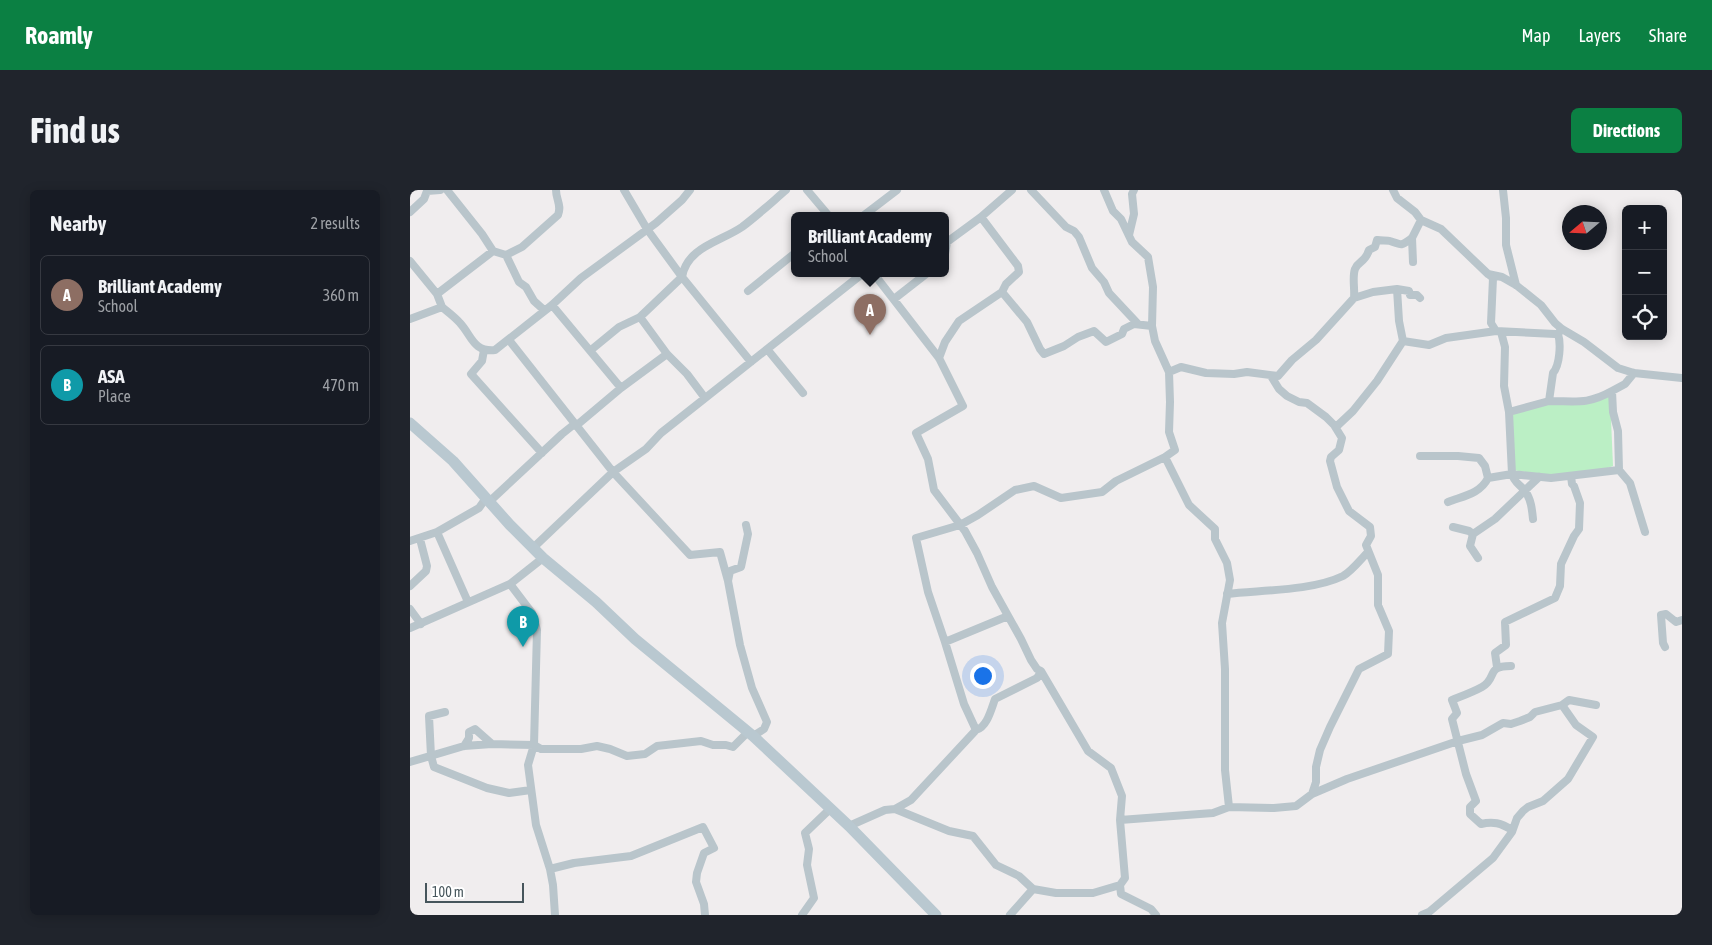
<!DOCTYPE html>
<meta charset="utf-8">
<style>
body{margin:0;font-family:"Asap Condensed",sans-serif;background:#20242c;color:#f1f3f6}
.controls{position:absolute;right:15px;top:15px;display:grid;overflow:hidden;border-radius:8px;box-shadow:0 2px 12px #0003}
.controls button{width:45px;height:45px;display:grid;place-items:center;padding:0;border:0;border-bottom:1px solid #363941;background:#171b24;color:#f1f3f6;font:25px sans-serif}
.compass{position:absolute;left:1152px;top:15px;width:45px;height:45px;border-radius:50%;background:#171b24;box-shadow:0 2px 12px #0003;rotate:251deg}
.scale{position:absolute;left:15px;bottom:12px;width:99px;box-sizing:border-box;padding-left:5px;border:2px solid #46555b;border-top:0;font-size:14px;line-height:18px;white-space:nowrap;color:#46555b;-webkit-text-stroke:4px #fff;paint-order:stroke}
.you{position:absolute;left:572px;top:485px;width:18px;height:18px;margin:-12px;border:4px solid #fff;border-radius:50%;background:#1a73e8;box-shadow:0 0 0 8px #1a73e833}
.badge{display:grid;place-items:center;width:32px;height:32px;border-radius:50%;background:#0b8043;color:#fff;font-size:16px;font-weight:700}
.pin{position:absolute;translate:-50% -41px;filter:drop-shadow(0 1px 2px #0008)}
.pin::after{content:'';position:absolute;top:26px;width:18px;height:15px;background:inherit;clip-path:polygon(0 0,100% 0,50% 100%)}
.popup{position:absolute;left:381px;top:22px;width:158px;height:65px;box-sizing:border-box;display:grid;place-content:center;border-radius:8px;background:#171b24;filter:drop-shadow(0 1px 4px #0005);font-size:16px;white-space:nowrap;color:#9ea1a6}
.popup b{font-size:19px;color:#f1f3f6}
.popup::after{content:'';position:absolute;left:50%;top:100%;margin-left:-10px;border:10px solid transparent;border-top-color:#171b24}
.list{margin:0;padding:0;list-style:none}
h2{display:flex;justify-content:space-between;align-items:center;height:65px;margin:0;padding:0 20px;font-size:21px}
h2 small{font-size:16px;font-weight:400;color:#9ea1a6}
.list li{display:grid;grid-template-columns:32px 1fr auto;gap:15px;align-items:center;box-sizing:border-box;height:80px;margin:0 10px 10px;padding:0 10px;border:1px solid #363941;border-radius:8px}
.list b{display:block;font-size:19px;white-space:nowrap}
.list p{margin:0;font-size:16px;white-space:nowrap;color:#9ea1a6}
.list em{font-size:16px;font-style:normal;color:#9ea1a6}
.icon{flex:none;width:28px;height:28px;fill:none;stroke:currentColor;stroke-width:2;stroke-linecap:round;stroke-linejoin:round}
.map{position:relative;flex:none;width:1272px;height:725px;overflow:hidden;border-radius:8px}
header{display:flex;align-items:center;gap:30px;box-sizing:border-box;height:70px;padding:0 25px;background:#0b8043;color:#fff}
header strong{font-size:24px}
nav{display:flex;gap:28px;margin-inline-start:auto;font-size:18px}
.intro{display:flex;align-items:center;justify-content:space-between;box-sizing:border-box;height:120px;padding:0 30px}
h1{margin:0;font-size:35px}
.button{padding:12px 22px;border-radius:8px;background:#0b8043;color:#fff;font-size:18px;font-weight:700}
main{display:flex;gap:30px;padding:0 30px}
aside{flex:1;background:#171b24;border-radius:8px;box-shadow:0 2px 12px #0003}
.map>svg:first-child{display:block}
.green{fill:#bbefc5}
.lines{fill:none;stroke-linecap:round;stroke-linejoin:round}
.street{stroke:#b9c5cb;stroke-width:8}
.secondary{stroke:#b9c8d0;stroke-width:11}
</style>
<header>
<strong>Roamly</strong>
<nav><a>Map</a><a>Layers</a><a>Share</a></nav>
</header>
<div class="intro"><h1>Find us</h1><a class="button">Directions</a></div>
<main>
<aside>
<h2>Nearby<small>2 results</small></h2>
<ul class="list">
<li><span class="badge" style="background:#8d6e63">A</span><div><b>Brilliant Academy</b><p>School</p></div><em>360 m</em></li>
<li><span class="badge" style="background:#0f9aa8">B</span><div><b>ASA</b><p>Place</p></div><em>470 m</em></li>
</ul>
</aside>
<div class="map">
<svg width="1272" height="725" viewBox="0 0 1272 725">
<rect width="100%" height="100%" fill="#f0edee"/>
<path class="green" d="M 1200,206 L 1203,276 L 1195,279 L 1142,286 L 1102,280 L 1101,222 L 1141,211 Z"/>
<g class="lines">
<path class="street" d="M 37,0 L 72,44 L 83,61
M 214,0 L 237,39 L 272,87 L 341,172
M 397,0 L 419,26
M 621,0 L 656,37 L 664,41 L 669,47 L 682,78 L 694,92 L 699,103 L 728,134
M 694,0 L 703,21 L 711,29 L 722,52 L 738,67 L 743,97 L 742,136 L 745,151 L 759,182 L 760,212 L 759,242 L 765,260 L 755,267 L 779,315 L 805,339 L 805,349 L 817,373 L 820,390 L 812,433 L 815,479 L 815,580 L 819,617
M 983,0 L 987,8 L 1005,22 L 1011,30 L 1031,39 L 1078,84 L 1092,87 L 1106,95 L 1131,115 L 1145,133 L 1152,139 L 1174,152 L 1208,178 L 1224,183 L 1272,188
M 1093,0 L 1096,28 L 1096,55 L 1106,95
M 0,22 L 14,9 L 17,1 L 30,0
M 453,26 L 487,0
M 571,27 L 608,76 L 609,82 L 596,94 L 592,102 L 617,132 L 630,159 L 634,164 L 654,156 L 668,147 L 684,141 L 696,152 L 712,144 L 714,139 L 724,134 L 742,136
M 719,45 L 724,24 L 722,4 L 724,0
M 535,64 L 537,52 L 571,27 L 602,0
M 96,65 L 112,57 L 148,25 C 152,15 146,10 146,0
M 0,71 L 27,104
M 1003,72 L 1002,48 L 1011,30
M 464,84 L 529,168 L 553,216 L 506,243 L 518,269 L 524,300 L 555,341 L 567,363 L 582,397 L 611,449 L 621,470 L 627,479 L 631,481 L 678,561 L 701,578 L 712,606 L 710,630 L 715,688 L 710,695 L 683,703 L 646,703 L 623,699 L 609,686 L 586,675 L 563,646 L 539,641 L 485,619
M 1078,84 L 1083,88 L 1081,133 L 1086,141
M 987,99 L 999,101 L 1000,105 L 1007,105 L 1010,108
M 338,101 L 385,63
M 944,108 L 963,102 L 987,99 L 989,131 L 993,151
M 484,109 L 516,84
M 142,115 L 211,198
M 32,117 C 38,122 45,127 50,133 C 62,146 63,162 85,160 L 142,115 L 171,88 L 246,33 L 272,10 L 280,0
M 230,127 L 272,87 C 277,57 310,52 332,37 C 347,26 362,12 376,0
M 0,129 L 32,117 L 27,104 L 83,61 L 96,65 L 109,92 L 116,97 L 124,111 L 134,120
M 1091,142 L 1095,157 L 1094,196 L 1099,222
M 1148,144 C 1151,153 1150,175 1143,183 L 1139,211 L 1099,222 L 1102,284 L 1141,288 L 1209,280 L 1208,241 L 1203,222 L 1202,201 L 1215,194 L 1224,183
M 99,150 L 203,282 L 280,365 L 310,362 L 318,391
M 357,159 L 393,203
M 74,160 L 72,171 L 61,184 L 132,263
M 181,160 L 209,137 L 230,127 L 257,164 L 277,184 L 295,208
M 529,168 L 535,152 L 549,131 L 592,102
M 759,182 L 771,177 L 796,183 L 824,184 L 837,182 L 868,186 L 882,170 L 906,150 L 944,108 C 945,99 942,87 945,79 C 949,70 955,73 959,60 L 965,57 L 967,50 C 971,51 977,50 980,51 C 993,55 989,57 1002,48
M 861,186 L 869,199 L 877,206 L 889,212 L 897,213 L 916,227 L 924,235 L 932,248 L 929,260 L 921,267 L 920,271 L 927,297 L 939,321 L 960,337 L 961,346 L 956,355 L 968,385 L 968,415 L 979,441 L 978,464 L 949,479 L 920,537 L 910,560 L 906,577 L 906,592 L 902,604
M 1139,211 C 1166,211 1177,215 1202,201
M 926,237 L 943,221 L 967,191 L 993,151 L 1019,155 L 1036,148 L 1086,141 L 1145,144 L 1148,144 L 1150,141
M 1010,266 L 1048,266 L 1069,268 L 1075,276 L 1078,288 L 1102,284 C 1104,293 1110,294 1115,301 C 1121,309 1122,319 1123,329
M 1209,280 L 1220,293 L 1235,342
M 79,312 L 152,244 L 162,236 L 167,235 L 211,198 L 257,164
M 1038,312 C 1053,306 1070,304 1078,288
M 336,335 L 338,344 L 331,377 L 320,381 L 318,391 L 330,455 L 342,498 L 357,532 L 354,539 L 343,546
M 1043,337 L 1059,341 L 1063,344 L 1085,329 L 1129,287
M 27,342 L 69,318 L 76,308
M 1063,344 L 1060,356 L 1068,368
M 0,351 L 27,342 L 58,412
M 124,357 L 203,282 L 236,259 L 251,243 L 452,84
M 100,394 L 122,423 L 127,440 L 124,555 L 118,575 L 126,635 L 140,679 L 143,695 L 145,725
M 0,396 L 16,381 L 17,376 L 10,349
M 817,404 C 851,400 902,401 933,386 C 942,381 951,369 958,362
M 0,419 L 11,434
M 0,438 L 100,394 L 133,368
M 535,452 L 518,402 L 506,348 L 550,335 L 568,325 L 605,300 L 624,296 L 651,308 L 692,302 L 706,291 L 755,267
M 1255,457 L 1253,453 L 1251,425 L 1256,424 L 1266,432 L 1272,430
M 1101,476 C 1075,476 1088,488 1072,497 C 1063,502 1052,506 1042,510 L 1047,523 L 1042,529 L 1056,584 L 1066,611 L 1060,617 L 1060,624 L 1071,634 C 1083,631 1091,633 1102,640
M 1087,477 L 1085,463 L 1096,455 L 1095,432 L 1145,408 L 1150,396 L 1151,374 L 1164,346 L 1169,339 L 1170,313 L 1164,296 L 1162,294 L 1161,286
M 35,522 L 19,526 L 21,566 L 24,577 L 77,598 L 99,603 L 121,600
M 566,540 L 554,514 L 535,452 L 598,426
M 54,556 L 59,548 L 59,542 L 65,539 L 82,554
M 0,572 L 54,556 L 82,554 L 124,555 L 131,559 L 171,559 L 187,556 L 200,559 L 217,566 L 235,564 L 247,556 L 291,551 L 303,555 L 316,555 L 323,557 L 338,542
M 710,630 L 803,623 L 819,617 L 864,618 L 886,616 L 902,604 L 937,589 L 1048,551 L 1072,545 L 1093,533 L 1101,534 L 1110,531 L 1120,527 L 1125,522 L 1152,515 L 1159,510 L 1186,515
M 439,636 L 475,620 L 485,619 L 501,610 L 566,540 C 577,537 581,520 585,509 L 627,488 L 631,482
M 140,679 L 164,673 L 221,666 L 293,637 L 304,658 L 294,663 L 287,683 L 286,692 L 294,714 L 295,725
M 710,695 L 711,704 L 741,719 L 746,725
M 392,725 L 404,708 L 397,675 L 399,659 L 395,643 L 420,619
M 600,725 L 623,699
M 1012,725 L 1019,722 L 1083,668 L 1102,642 L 1107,628 L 1113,621 L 1118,617 L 1133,611 L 1158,589 L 1183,547 L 1166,535 L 1152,515"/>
<path class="secondary" d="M 0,233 L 43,271 L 100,335 L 133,368 L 186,412 L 225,449 L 343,546 L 439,636 L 526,725"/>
</g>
</svg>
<div class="controls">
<button>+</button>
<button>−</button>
<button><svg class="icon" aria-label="locate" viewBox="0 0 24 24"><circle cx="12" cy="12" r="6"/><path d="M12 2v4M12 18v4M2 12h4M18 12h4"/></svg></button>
</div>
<svg class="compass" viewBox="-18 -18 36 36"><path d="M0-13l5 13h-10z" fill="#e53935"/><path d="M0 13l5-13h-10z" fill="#9ea1a6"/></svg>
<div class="scale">100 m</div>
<div class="you"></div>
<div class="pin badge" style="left:460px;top:145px;background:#8d6e63">A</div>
<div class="popup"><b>Brilliant Academy</b>School</div>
<div class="pin badge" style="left:113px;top:457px;background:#0f9aa8">B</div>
</div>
</main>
